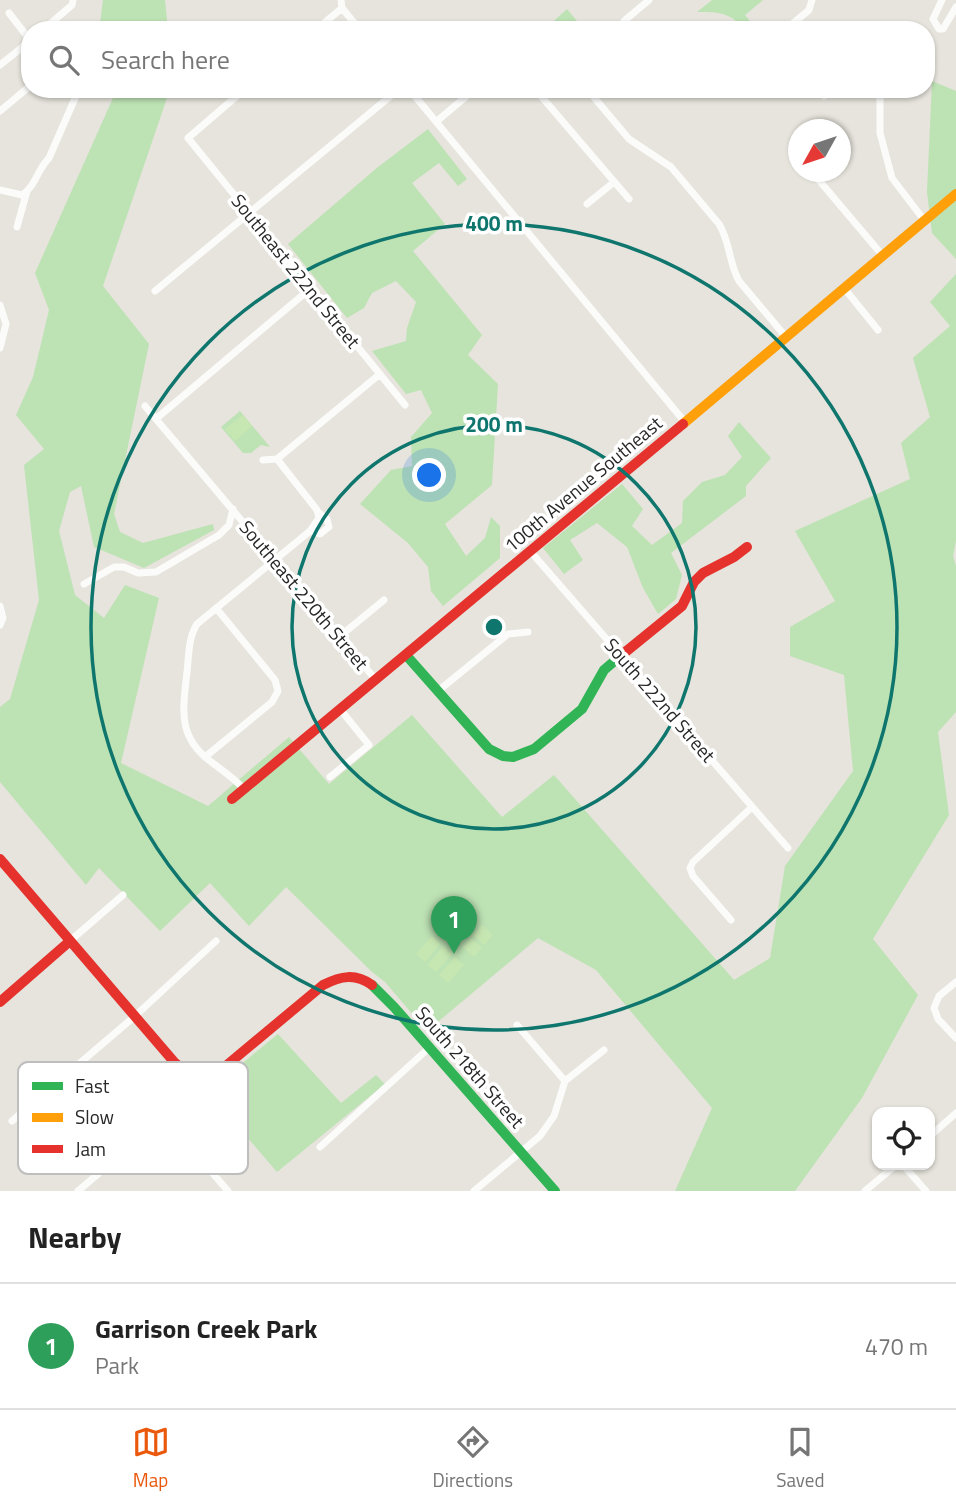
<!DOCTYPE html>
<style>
body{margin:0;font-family:"Titillium Web",sans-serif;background:#f6f6f6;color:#222}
.controls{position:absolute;right:21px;bottom:21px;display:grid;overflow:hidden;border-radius:14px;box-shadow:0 2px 5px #0004}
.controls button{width:63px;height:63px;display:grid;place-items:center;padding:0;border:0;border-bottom:2px solid #e0e0e0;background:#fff;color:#222;font:35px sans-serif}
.compass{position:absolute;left:788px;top:119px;width:63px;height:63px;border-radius:50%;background:#fff;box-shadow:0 2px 5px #0004;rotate:230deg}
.you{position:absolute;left:430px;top:476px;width:24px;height:24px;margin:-18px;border:5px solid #fff;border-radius:50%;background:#1a73e8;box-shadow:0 0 0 10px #1a73e833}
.badge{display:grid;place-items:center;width:46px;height:46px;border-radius:50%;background:#ea580c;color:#fff;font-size:23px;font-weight:700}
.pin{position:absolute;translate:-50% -58px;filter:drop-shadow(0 2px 4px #0008)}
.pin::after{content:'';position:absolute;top:37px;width:24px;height:21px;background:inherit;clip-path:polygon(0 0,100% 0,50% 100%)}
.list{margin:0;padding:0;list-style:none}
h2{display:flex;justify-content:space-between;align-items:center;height:91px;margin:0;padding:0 28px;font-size:30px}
h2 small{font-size:23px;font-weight:400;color:#767676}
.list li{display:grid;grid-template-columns:46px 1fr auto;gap:21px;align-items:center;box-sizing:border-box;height:126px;padding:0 28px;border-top:2px solid #e0e0e0}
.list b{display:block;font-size:26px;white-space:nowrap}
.list p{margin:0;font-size:23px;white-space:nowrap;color:#767676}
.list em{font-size:23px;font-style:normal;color:#767676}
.icon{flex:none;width:38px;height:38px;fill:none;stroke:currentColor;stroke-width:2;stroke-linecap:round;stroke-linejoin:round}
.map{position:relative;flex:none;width:956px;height:1191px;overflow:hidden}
.search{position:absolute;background:#fff;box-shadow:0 2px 5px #0004;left:21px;right:21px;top:21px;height:77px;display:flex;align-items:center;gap:18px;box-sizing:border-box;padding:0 24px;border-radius:28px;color:#767676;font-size:26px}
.sheet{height:217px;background:#fff}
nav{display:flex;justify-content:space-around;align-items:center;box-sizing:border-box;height:98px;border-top:2px solid #e0e0e0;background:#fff;font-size:19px;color:#767676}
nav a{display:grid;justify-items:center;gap:4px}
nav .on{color:#ea580c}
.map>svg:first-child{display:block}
.green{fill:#bde2b4}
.pitch{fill:#c7e7b2}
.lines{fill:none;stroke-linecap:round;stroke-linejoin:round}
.street{stroke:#fbfbfa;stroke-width:7}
.fast{stroke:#30b455;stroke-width:10}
.slow{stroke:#ff9f0a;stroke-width:10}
.jam{stroke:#e5322d;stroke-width:10}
.ring{fill:none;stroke:#0f766e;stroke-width:3.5}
.labels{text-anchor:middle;stroke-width:7;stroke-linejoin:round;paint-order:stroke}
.street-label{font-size:19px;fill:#272727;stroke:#fff}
.key{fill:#fff;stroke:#bebebe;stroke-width:2}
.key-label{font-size:19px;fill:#272727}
.centre{fill:#0f766e;stroke:#fff;stroke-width:3.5}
.ring-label{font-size:21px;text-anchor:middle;font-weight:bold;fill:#0f766e;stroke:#fff;stroke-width:7;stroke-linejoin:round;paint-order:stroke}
</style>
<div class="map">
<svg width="956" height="1191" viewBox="0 0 956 1191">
<rect width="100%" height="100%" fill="#e6e4dc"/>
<path class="green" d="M 103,0 L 165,0 L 168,30 L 105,30 L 100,23 Z
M 712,0 L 763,0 L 745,15 L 757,30 L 745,30 C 730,12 719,12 697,12 Z
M 567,9 L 582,27 L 579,30 L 544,30 Z
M 932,81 L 956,91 L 956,259 L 932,233 L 927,192 Z
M 117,89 L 170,89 L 103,286 L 149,344 L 114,514 L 120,532 L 143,543 L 213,524 L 214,530 L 144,568 L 94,547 L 81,486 L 70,492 L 59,531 L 75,595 L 104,618 L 125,585 L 159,598 L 121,763 L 208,806 L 289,737 L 329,784 L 412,715 L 502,817 L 554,775 L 734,980 L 770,958 L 785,866 L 853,771 L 844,675 L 790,656 L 790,627 L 835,601 L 795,531 L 910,479 L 901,443 L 930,417 L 913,358 L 950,326 L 930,302 L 956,274 L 956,541 L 953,556 L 956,566 L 956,712 L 938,732 L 949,815 L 873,939 L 918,995 L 862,1098 L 795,1191 L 675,1191 L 712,1108 L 596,970 L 538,938 L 427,1031 L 385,982 L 371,971 L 286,887 L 249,926 L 210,883 L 160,931 L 99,868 L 86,885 L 0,782 L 0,707 L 10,699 L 39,600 L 24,465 L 44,449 L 16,415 L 33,377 L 49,310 L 35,273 Z
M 428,129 L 467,179 L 458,186 L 439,163 L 412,183 L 445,224 L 413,251 L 482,335 L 468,355 L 498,384 L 492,485 L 445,524 L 466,556 L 485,538 L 491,517 L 500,526 L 500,558 L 443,606 L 431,591 L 428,567 L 408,543 L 360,504 L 391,470 L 412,466 L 411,437 L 432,413 L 421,390 L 406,394 L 372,351 L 406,341 L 407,328 L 416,302 L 396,281 L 372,293 L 364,308 L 347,318 L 288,244 L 378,167 Z
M 240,411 L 270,447 L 261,445 L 251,453 L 243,453 L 221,427 Z
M 739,422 L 771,458 L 746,486 L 746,496 L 671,553 L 682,575 L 676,599 L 658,614 L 643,588 L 627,547 L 597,523 L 570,540 L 583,560 L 564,574 L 543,548 L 622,484 L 643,509 L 632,526 L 652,545 L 682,523 L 683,501 L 702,482 L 725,475 L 742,457 L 728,436 Z
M 278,1034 L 341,1103 L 376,1075 L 385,1084 L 277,1172 L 222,1108 L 245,1089 L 233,1071 Z"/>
<path class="pitch" d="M 243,415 L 252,426 L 235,441 L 225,429 Z
M 457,909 L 465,916 L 449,934 L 441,927 Z
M 468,919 L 476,926 L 461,944 L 452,937 Z
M 482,925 L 493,935 L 484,945 L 473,935 Z
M 432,936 L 440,944 L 425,962 L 416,954 Z
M 471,938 L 482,948 L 474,957 L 463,947 Z
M 443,947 L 452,954 L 436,972 L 427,965 Z
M 455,957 L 464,965 L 448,983 L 439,975 Z"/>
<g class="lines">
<path class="street" d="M 341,0 L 342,8 L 360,30
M 942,0 L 933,19 L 939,29 L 943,29 L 956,7
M 9,13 L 30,40
M 624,21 L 649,0
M 43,30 L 72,5 L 73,0
M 316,30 L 342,8
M 785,30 L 809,10 L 812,0
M 0,65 L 30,41
M 245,89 L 188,138 L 405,405
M 409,89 L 684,421
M 535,89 L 629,199
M 587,89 L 629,139 L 671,167 L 719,224 C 730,241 729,264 739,281 L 786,337
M 880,89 L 880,133 L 892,178 L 924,220
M 824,96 L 832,89
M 0,111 L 30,86
M 437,121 L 475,89
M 797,153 L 799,155
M 812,172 L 883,256
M 0,190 L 22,195 C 36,186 37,170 49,158 L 79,89
M 587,204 L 614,182
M 17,227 L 27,191
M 844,288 L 878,330
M 155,291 L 399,89
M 0,305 L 6,324 L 0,348
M 145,406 L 376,680
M 157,418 L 311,288
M 277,459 L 380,374
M 310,531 L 320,534 L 329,527 L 327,519 L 319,513
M 531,552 L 788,848
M 84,584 L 114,567 L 124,567 L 138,573 L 156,572 L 219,535 L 229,525 L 233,509
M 0,606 L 3,618 L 0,625
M 339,637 L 384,600
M 438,691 L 508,634 L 528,632
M 205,757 L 272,702 L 278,691 L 275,680 L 216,608
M 330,777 L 369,745 L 340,709
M 244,789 C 234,778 223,771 210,761 C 177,736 183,709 187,672 C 189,656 188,638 197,624 L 310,531 L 319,518 L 317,510 L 277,459 L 263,460
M 731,920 L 693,876 L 690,868 L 693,862 L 752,807
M 70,941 L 123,895
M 956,982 L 939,996 L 934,1008 L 938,1019 L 956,1038
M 517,1025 L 565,1081
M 165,1118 L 228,1191
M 12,1121 L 135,1016 L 216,941
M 930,1136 L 956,1113
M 320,1147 L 430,1047
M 903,1165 L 926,1191
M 78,1191 L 203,1085
M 474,1191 L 540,1136 L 554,1116 L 565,1081 L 604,1050
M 865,1191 L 896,1165"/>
<path class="fast" d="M 406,655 L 489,749 L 503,756 L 513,757 L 534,749 L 582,709 L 604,670 L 618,658
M 372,985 L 394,1007 L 555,1191"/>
<path class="slow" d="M 683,424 L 956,194"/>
<path class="jam" d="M 618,658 L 682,606 L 694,582 L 703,573 L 734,557 L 747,547
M 232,799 L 683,424
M 0,859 L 175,1063 L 203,1085 L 323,985 C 341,976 355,973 372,985
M 0,1002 L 70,941"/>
</g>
<g class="ring">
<circle cx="494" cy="627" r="202"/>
<circle cx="494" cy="627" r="403"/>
</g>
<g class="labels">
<g class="street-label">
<text transform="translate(296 271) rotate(51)" y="7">Southeast 222nd Street</text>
<text transform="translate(583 484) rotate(-40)" y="7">100th Avenue Southeast</text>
<text transform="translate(304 595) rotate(50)" y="7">Southeast 220th Street</text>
<text transform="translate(660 700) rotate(49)" y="7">South 222nd Street</text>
<text transform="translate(470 1067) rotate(49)" y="7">South 218th Street</text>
</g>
</g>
<rect x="18" y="1062" width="230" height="112" rx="10" class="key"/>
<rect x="32" y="1082" width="31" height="8" fill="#30b455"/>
<rect x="32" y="1113" width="31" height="9" fill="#ff9f0a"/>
<rect x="32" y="1145" width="31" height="8" fill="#e5322d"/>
<g class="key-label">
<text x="75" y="1093">Fast</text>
<text x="75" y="1124">Slow</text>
<text x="75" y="1156">Jam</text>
</g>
<circle cx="494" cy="627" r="10" class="centre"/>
<g class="ring-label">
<text x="494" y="231">400 m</text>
<text x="494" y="432">200 m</text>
</g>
</svg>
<div class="controls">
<button><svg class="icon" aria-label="locate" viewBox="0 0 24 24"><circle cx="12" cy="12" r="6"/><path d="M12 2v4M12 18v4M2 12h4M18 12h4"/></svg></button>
</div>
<svg class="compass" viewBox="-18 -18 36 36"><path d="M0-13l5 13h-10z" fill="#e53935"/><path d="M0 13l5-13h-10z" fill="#767676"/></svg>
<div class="you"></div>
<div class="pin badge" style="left:454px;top:954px;background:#2e9e5b">1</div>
<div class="search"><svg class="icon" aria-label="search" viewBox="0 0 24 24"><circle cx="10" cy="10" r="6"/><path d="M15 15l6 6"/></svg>Search here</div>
</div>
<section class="sheet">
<h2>Nearby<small></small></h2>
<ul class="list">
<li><span class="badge" style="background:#2e9e5b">1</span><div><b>Garrison Creek Park</b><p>Park</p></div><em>470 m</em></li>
</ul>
</section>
<nav>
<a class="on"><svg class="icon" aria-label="map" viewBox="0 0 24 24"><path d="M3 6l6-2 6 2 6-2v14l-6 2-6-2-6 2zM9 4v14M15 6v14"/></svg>Map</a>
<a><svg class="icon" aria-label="directions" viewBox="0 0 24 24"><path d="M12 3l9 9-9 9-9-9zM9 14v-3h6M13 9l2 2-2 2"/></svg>Directions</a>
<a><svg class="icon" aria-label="saved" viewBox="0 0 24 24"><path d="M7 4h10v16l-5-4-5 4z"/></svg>Saved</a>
</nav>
